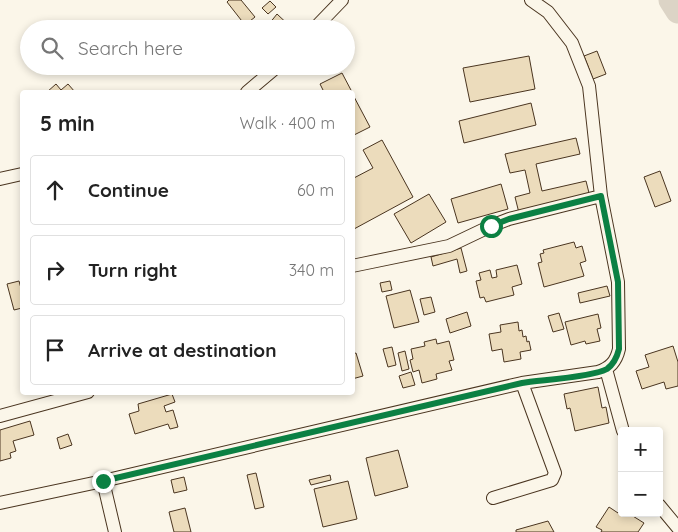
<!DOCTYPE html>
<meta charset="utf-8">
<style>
body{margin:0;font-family:Quicksand,sans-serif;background:#f2f2f2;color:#222}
.controls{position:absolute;right:15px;bottom:15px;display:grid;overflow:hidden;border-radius:5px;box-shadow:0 2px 8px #0003}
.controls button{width:45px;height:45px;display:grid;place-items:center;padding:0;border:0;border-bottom:1px solid #e0e0e0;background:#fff;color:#222;font:25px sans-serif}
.stop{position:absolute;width:15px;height:15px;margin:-11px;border:4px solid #0b8043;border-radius:50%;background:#fff}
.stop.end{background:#0b8043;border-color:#fff;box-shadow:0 1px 5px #0008}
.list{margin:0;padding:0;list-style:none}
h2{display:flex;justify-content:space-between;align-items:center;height:65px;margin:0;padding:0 20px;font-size:21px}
h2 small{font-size:16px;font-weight:400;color:#767676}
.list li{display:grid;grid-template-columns:32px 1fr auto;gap:15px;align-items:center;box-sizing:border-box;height:70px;margin:0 10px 10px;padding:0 10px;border:1px solid #e0e0e0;border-radius:5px}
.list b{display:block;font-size:19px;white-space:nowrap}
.list em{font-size:16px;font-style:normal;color:#767676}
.icon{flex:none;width:28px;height:28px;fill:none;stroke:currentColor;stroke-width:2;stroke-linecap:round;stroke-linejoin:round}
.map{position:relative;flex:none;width:678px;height:532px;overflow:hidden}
.search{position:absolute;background:#fff;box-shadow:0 2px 8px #0003;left:20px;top:20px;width:335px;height:55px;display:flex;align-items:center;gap:12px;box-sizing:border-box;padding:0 18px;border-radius:28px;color:#767676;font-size:19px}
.panel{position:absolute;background:#fff;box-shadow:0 2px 8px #0003;left:20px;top:90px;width:335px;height:305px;border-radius:5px}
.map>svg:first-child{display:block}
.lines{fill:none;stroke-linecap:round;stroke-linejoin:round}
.river{stroke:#dcd4c6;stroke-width:25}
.building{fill:#ecdcbc;stroke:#4a3520}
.minor-casing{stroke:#4a3520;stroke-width:14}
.minor{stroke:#fbf6e9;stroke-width:12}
.route{stroke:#0b8043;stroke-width:6}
</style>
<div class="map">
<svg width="678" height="532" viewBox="0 0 678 532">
<rect width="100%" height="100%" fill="#fbf6e9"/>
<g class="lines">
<path class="river" d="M 671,0 L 678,11"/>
</g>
<path class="building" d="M 229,0 L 241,0 L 255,17 L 245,25 L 227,2 Z
M 270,1 L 276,7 L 268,14 L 262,8 Z
M 277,14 L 293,29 L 265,29 Z
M 597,51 L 606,74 L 593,79 L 584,56 Z
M 529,56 L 535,89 L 470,102 L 463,68 Z
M 342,73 L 352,92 L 324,92 L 320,84 Z
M 56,84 L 61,90 L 68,84 L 75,92 L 47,92 Z
M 352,93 L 370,127 L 352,136 Z
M 531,103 L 536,125 L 464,143 L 459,121 Z
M 576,138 L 580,154 L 536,164 L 542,191 L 586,181 L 590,197 L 519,213 L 515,197 L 530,193 L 525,170 L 510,173 L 505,154 Z
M 382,140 L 413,197 L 354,229 L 352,179 L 373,168 L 363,150 Z
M 660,171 L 671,201 L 655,207 L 644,177 Z
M 501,184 L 508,209 L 458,223 L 451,199 Z
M 429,194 L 446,222 L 411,243 L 394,214 Z
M 574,242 L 576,248 L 582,246 L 586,261 L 580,263 L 584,276 L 544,287 L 538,263 L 542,262 L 540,254 L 544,253 L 543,250 Z
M 461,248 L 467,271 L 460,273 L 457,259 L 433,266 L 431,257 Z
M 517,265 L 522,284 L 512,287 L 514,295 L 486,302 L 484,297 L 480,298 L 476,281 L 481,280 L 479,273 L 490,270 L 492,278 L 497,277 L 496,270 Z
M 19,281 L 22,292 L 22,308 L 14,310 L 7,284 Z
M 390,281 L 392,290 L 382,292 L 380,283 Z
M 607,286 L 610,296 L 580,303 L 578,293 Z
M 410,290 L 419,322 L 394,328 L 386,296 Z
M 431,297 L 435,312 L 424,315 L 420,299 Z
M 467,312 L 471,326 L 450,333 L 446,319 Z
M 559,313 L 564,329 L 553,332 L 548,316 Z
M 598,314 L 601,328 L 597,329 L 600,341 L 586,344 L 585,341 L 571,345 L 565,322 Z
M 518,322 L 519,331 L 522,330 L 523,337 L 526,336 L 527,342 L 529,341 L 531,350 L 520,352 L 521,359 L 504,362 L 502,349 L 492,351 L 489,334 L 501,332 L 500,325 Z
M 436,339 L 437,344 L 449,341 L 454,360 L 449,361 L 452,370 L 436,374 L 437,379 L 422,383 L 419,370 L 413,372 L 410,360 L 413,359 L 411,349 L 425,346 L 424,342 Z
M 673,346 L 678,362 L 678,386 L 666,389 L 664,382 L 642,389 L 636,371 L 649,367 L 645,355 Z
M 392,347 L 396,365 L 388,367 L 383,349 Z
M 405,351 L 409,369 L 402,371 L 398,353 Z
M 356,353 L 363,376 L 352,379 L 352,354 Z
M 411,372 L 415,385 L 403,388 L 399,376 Z
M 598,387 L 602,408 L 606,407 L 609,423 L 575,431 L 570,408 L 567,409 L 564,394 Z
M 172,394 L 175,402 L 164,406 L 166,412 L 173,410 L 178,427 L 170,429 L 168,424 L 135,434 L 129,414 L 139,411 L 138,404 Z
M 30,421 L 34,435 L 13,441 L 16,451 L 10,453 L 11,458 L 0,461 L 0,430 Z
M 68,434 L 72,445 L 60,449 L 57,438 Z
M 398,450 L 408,487 L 375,496 L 366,458 Z
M 256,473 L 264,507 L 255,509 L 247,475 Z
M 330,475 L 331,480 L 311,485 L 309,480 Z
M 184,477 L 187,490 L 174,493 L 171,480 Z
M 348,481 L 357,519 L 323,527 L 314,489 Z
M 609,507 L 618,513 L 620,508 L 622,513 L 628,513 L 644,523 L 638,532 L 601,532 L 602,530 L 596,527 Z
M 185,508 L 191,532 L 174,532 L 169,512 Z
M 548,521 L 554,532 L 516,532 L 516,530 Z"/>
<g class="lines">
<defs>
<path id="minor" d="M 314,29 L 342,0
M 247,92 L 278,66
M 0,179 L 22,174
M 352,266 L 449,246 L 491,226 L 509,219 L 601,196
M 606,369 L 623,431
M 0,416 L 88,392
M 103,481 L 522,383 L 598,372 C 610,368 616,362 619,349 L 618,282 L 601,196 L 589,86 L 572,43 L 548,12 L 531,0
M 493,498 L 552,480 L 555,473 L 522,383
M 0,503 L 103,481 L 115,532
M 659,505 L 678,528"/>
</defs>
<use href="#minor" class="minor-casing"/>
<use href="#minor" class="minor"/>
</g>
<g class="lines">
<path class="route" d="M 103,481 L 522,383 C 540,380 593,377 607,369 C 614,364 617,357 619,349 L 618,282 L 601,196 L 509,219 L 491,226"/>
</g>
</svg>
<div class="controls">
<button>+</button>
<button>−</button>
</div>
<div class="stop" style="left:491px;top:226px"></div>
<div class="stop end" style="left:103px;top:481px"></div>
<div class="search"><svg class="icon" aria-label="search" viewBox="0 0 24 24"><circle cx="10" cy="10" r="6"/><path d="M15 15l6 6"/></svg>Search here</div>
<section class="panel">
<h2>5 min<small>Walk · 400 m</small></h2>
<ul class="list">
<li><svg class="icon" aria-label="ahead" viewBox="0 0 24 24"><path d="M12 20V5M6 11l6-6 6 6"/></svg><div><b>Continue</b></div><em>60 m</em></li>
<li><svg class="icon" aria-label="right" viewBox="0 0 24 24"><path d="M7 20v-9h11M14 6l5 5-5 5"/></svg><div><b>Turn right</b></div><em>340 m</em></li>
<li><svg class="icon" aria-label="arrive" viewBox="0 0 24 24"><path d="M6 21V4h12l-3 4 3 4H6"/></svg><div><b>Arrive at destination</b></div></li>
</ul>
</section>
</div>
